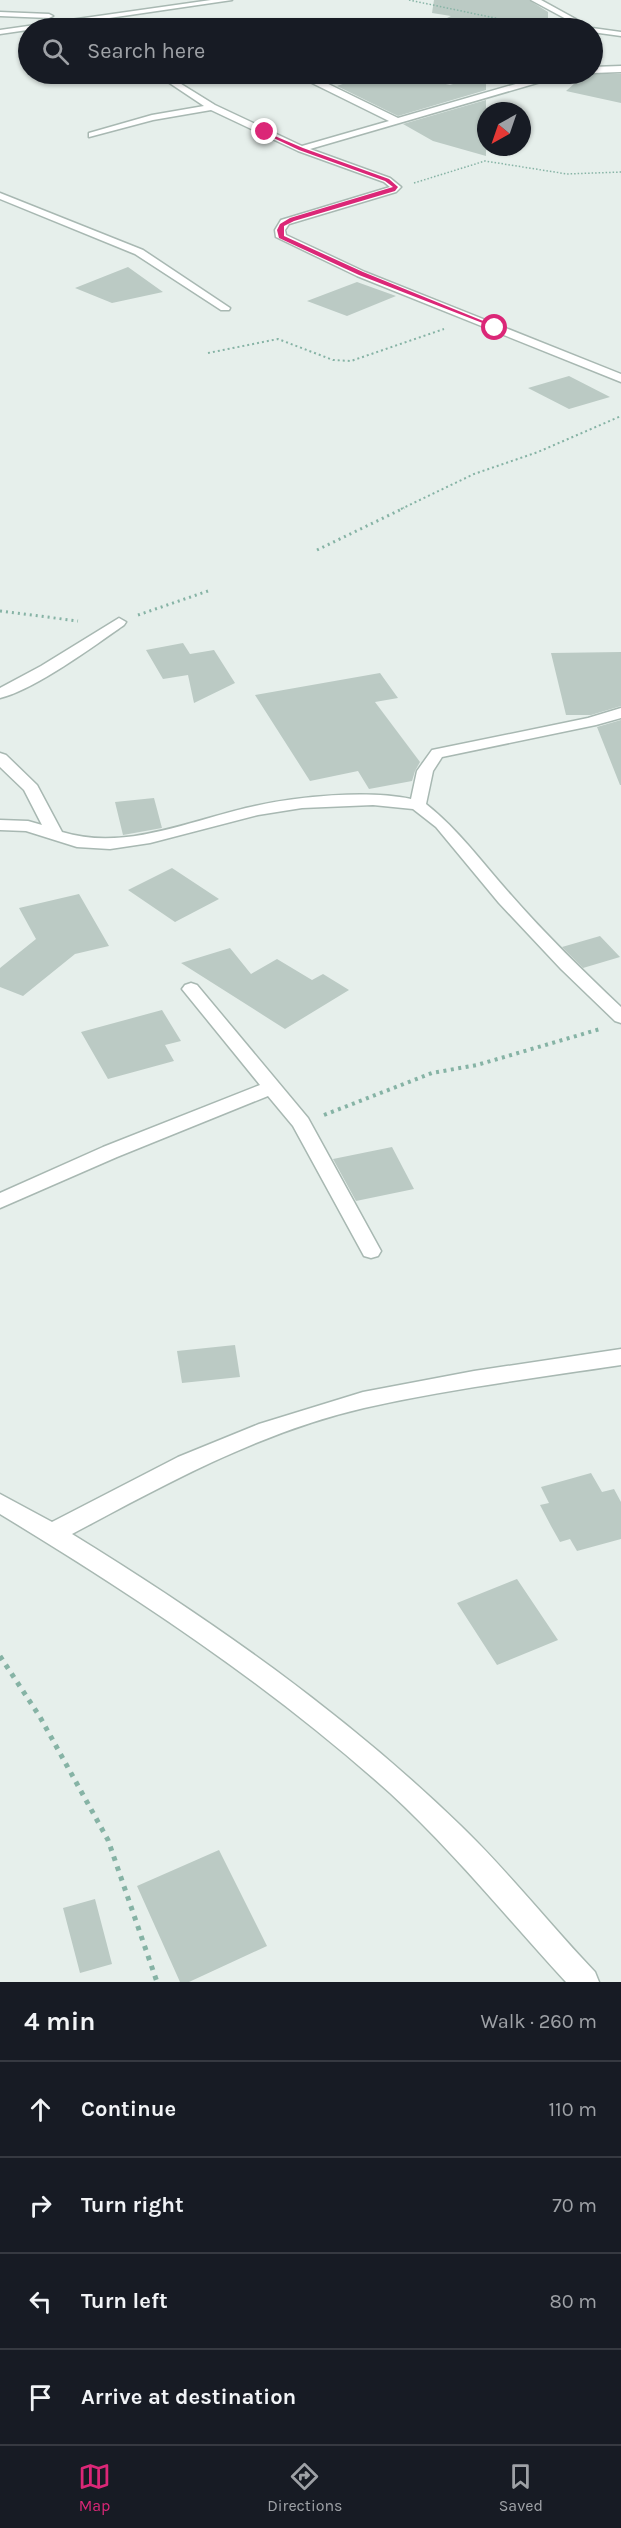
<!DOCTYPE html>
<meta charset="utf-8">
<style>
body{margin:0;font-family:Karla,sans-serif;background:#242831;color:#f1f3f6}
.compass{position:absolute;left:477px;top:102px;width:54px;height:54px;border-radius:50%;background:#171b24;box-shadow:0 2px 4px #0004;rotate:220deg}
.stop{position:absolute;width:18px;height:18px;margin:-14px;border:4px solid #db2777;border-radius:50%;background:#fff}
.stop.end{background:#db2777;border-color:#fff;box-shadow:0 2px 6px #0008}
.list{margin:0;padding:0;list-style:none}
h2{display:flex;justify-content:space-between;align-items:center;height:78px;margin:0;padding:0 24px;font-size:26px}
h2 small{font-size:20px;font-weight:400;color:#9ea1a6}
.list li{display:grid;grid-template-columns:39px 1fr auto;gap:18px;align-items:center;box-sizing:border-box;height:96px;padding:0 24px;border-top:2px solid #363941}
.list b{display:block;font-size:22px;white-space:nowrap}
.list em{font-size:20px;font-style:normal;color:#9ea1a6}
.icon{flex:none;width:33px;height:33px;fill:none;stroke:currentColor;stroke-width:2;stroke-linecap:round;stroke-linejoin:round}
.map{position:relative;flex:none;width:621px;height:1982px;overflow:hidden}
.search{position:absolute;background:#171b24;box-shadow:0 2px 4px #0004;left:18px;right:18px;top:18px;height:66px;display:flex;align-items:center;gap:15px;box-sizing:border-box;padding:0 21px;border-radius:33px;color:#9ea1a6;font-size:22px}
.sheet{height:462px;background:#171b24}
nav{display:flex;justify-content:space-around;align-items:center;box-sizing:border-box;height:84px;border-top:2px solid #363941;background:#171b24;font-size:16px;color:#9ea1a6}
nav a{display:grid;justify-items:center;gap:3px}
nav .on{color:#db2777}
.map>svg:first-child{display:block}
.building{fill:#bbcac4}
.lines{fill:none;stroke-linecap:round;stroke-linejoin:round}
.minor-casing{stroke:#a8b8b2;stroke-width:3}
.path-far4{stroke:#86b3a5;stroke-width:1.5;stroke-dasharray:1.5 2;stroke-linecap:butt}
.path-far3{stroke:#86b3a5;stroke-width:2;stroke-dasharray:2 3;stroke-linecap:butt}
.path-far2{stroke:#86b3a5;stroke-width:3;stroke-dasharray:2 4;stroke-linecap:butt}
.path-far1{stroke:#86b3a5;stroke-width:4;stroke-dasharray:3 4.5;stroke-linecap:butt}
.path{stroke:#86b3a5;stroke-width:5;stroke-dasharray:4.5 6;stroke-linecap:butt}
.minor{fill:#fff;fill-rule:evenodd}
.route{fill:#db2777}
</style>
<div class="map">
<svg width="621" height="1982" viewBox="0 0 621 1982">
<rect width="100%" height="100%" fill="#e6efeb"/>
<path class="building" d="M 434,0 L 529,0 L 548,12 L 548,28 L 432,28 L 431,26 L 449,19 L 445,19 L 451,16 L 432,13 Z
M 380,74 L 403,74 L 450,85 L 468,79 L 486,83 L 486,90 L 398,116 L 337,86 L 368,75 L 377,78 Z
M 585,74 L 621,74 L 621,103 L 566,91 Z
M 486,100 L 486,156 L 433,141 L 403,124 Z
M 128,267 L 163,292 L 112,303 L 75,288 Z
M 357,282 L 396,296 L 347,316 L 307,301 Z
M 569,376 L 610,397 L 569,409 L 528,388 Z
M 183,643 L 190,654 L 214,650 L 235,683 L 194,703 L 188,675 L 163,679 L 146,650 Z
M 621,652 L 621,706 L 591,715 L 566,715 L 551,653 Z
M 380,673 L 398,698 L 375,702 L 420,762 L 415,771 L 412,781 L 369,789 L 358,771 L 310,781 L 255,695 Z
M 621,720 L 621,785 L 620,785 L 597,727 Z
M 154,798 L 162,828 L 123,835 L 115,802 Z
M 172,868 L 219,899 L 175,922 L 128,890 Z
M 79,894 L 109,946 L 75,954 L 23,996 L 0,987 L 0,968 L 36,939 L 19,908 Z
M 600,936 L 620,957 L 583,968 L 562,947 Z
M 230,948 L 251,974 L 277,959 L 312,980 L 323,974 L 349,990 L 285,1029 L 181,963 Z
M 162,1010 L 181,1041 L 165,1045 L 174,1061 L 108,1079 L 81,1032 Z
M 392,1147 L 414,1189 L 356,1201 L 333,1159 Z
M 235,1345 L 240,1377 L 182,1383 L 177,1351 Z
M 591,1473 L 602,1492 L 614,1489 L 621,1502 L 621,1539 L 577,1551 L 570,1539 L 560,1542 L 551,1526 L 540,1505 L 549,1503 L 541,1487 Z
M 517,1579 L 558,1640 L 497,1665 L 457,1603 Z
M 219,1850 L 267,1946 L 189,1982 L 180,1982 L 137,1886 Z
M 95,1899 L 112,1964 L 80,1973 L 63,1908 Z"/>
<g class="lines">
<defs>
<path id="minor" d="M 211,0 L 232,0 L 0,34 L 0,30 Z
M 531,0 L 541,0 L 592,28 L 621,32 L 621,36 L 592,32 L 592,28 L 583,28 Z
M 0,12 L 49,14 L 53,16 L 49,18 L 0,16 Z
M 621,66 L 621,72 L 592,73 L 592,67 Z
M 156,74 L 165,74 L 215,105 L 302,146 L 389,121 L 312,83 L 312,79 L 318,79 L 398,118 L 550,74 L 562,74 L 561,76 L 310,149 L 390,178 L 401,187 L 396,192 L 289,224 L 285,230 L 286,235 L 365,272 L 621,374 L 621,382 L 357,276 L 276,237 L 275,230 L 281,220 L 390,187 L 384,182 L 298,151 L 211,110 L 153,120 L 89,137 L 89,133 L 152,115 L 204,106 Z
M 0,193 L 143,250 L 230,308 L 229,310 L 221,310 L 135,254 L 0,199 Z
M 119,618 L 126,622 L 124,625 C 94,646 34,690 0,698 L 0,688 L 41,666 Z
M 621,708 L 621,718 L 596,725 L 442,757 L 433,771 L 426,804 C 459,830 483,864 511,895 C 545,934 583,971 621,1007 L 621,1023 L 615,1021 L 561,969 L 499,903 L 436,827 L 413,809 L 373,805 L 302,808 L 258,815 L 150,843 L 110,849 L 77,847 L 26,831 L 0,830 L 0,820 L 28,821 L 42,825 L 24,790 L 0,767 L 0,753 L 6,755 L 37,785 L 62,832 C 126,852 193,819 255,806 C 299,796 368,790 411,799 L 417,771 L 432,750 L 588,718 Z
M 191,983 L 197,985 L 308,1118 L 381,1251 L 378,1256 L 371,1258 L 364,1256 L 293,1126 L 268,1096 L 117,1157 L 0,1208 L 0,1193 L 103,1147 L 260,1085 L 182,989 L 185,985 Z
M 621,1349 L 621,1365 C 535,1378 449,1389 364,1408 C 260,1432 166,1484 72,1534 C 210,1619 343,1712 460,1825 C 508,1871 549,1924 595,1972 L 599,1982 L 566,1982 C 508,1919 454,1852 390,1793 C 271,1686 137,1597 0,1514 L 0,1494 L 52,1522 L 178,1457 L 259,1424 L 363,1392 L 474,1371 Z"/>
</defs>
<use href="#minor" class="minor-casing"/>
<path class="path-far4" d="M 409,0 L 509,21 L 536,24
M 414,183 L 485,161 L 567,174 L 621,172"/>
<path class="path-far3" d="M 208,353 L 278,339 L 333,360 L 351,361 L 444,329
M 401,509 L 474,474 L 538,452 L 621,416"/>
<path class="path-far2" d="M 317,550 L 404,508
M 0,611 L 78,621
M 138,615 L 208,591"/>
<path class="path-far1" d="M 324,1115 L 432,1073 L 477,1065 L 600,1029"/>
<path class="path" d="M 0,1656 L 40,1717 L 108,1840 L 157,1982"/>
<use href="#minor" class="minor"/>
</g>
<path class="route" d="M 263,131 L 303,148 L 389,179 L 398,187 L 395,191 L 294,221 L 284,226 L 284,236 L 363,272 L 498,327 L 498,329 L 359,275 L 279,238 L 277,230 L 280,224 L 290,218 L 393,187 L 385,181 L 299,150 L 263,133 Z"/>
</svg>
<svg class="compass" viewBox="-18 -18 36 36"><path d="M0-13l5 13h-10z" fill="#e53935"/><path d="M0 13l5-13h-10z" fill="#9ea1a6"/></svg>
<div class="stop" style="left:495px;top:328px"></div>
<div class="stop end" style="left:265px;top:132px"></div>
<div class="search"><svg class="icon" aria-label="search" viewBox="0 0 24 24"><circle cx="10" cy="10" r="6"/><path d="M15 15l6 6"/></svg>Search here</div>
</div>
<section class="sheet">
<h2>4 min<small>Walk · 260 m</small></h2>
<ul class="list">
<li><svg class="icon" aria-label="ahead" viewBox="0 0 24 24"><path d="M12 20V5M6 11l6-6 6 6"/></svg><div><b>Continue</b></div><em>110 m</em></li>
<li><svg class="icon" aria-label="right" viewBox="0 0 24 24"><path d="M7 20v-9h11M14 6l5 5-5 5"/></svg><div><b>Turn right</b></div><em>70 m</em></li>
<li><svg class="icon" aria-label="left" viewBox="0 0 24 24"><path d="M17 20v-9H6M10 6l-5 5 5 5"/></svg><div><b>Turn left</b></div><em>80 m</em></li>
<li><svg class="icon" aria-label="arrive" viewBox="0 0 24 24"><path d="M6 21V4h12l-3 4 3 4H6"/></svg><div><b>Arrive at destination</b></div></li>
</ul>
</section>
<nav>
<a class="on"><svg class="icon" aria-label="map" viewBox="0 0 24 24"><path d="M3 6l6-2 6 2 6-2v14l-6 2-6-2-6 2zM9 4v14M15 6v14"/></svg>Map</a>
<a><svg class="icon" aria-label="directions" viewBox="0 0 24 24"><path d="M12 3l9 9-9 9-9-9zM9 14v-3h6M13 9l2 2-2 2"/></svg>Directions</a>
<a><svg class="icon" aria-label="saved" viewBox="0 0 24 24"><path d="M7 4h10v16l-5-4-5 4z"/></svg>Saved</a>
</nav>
